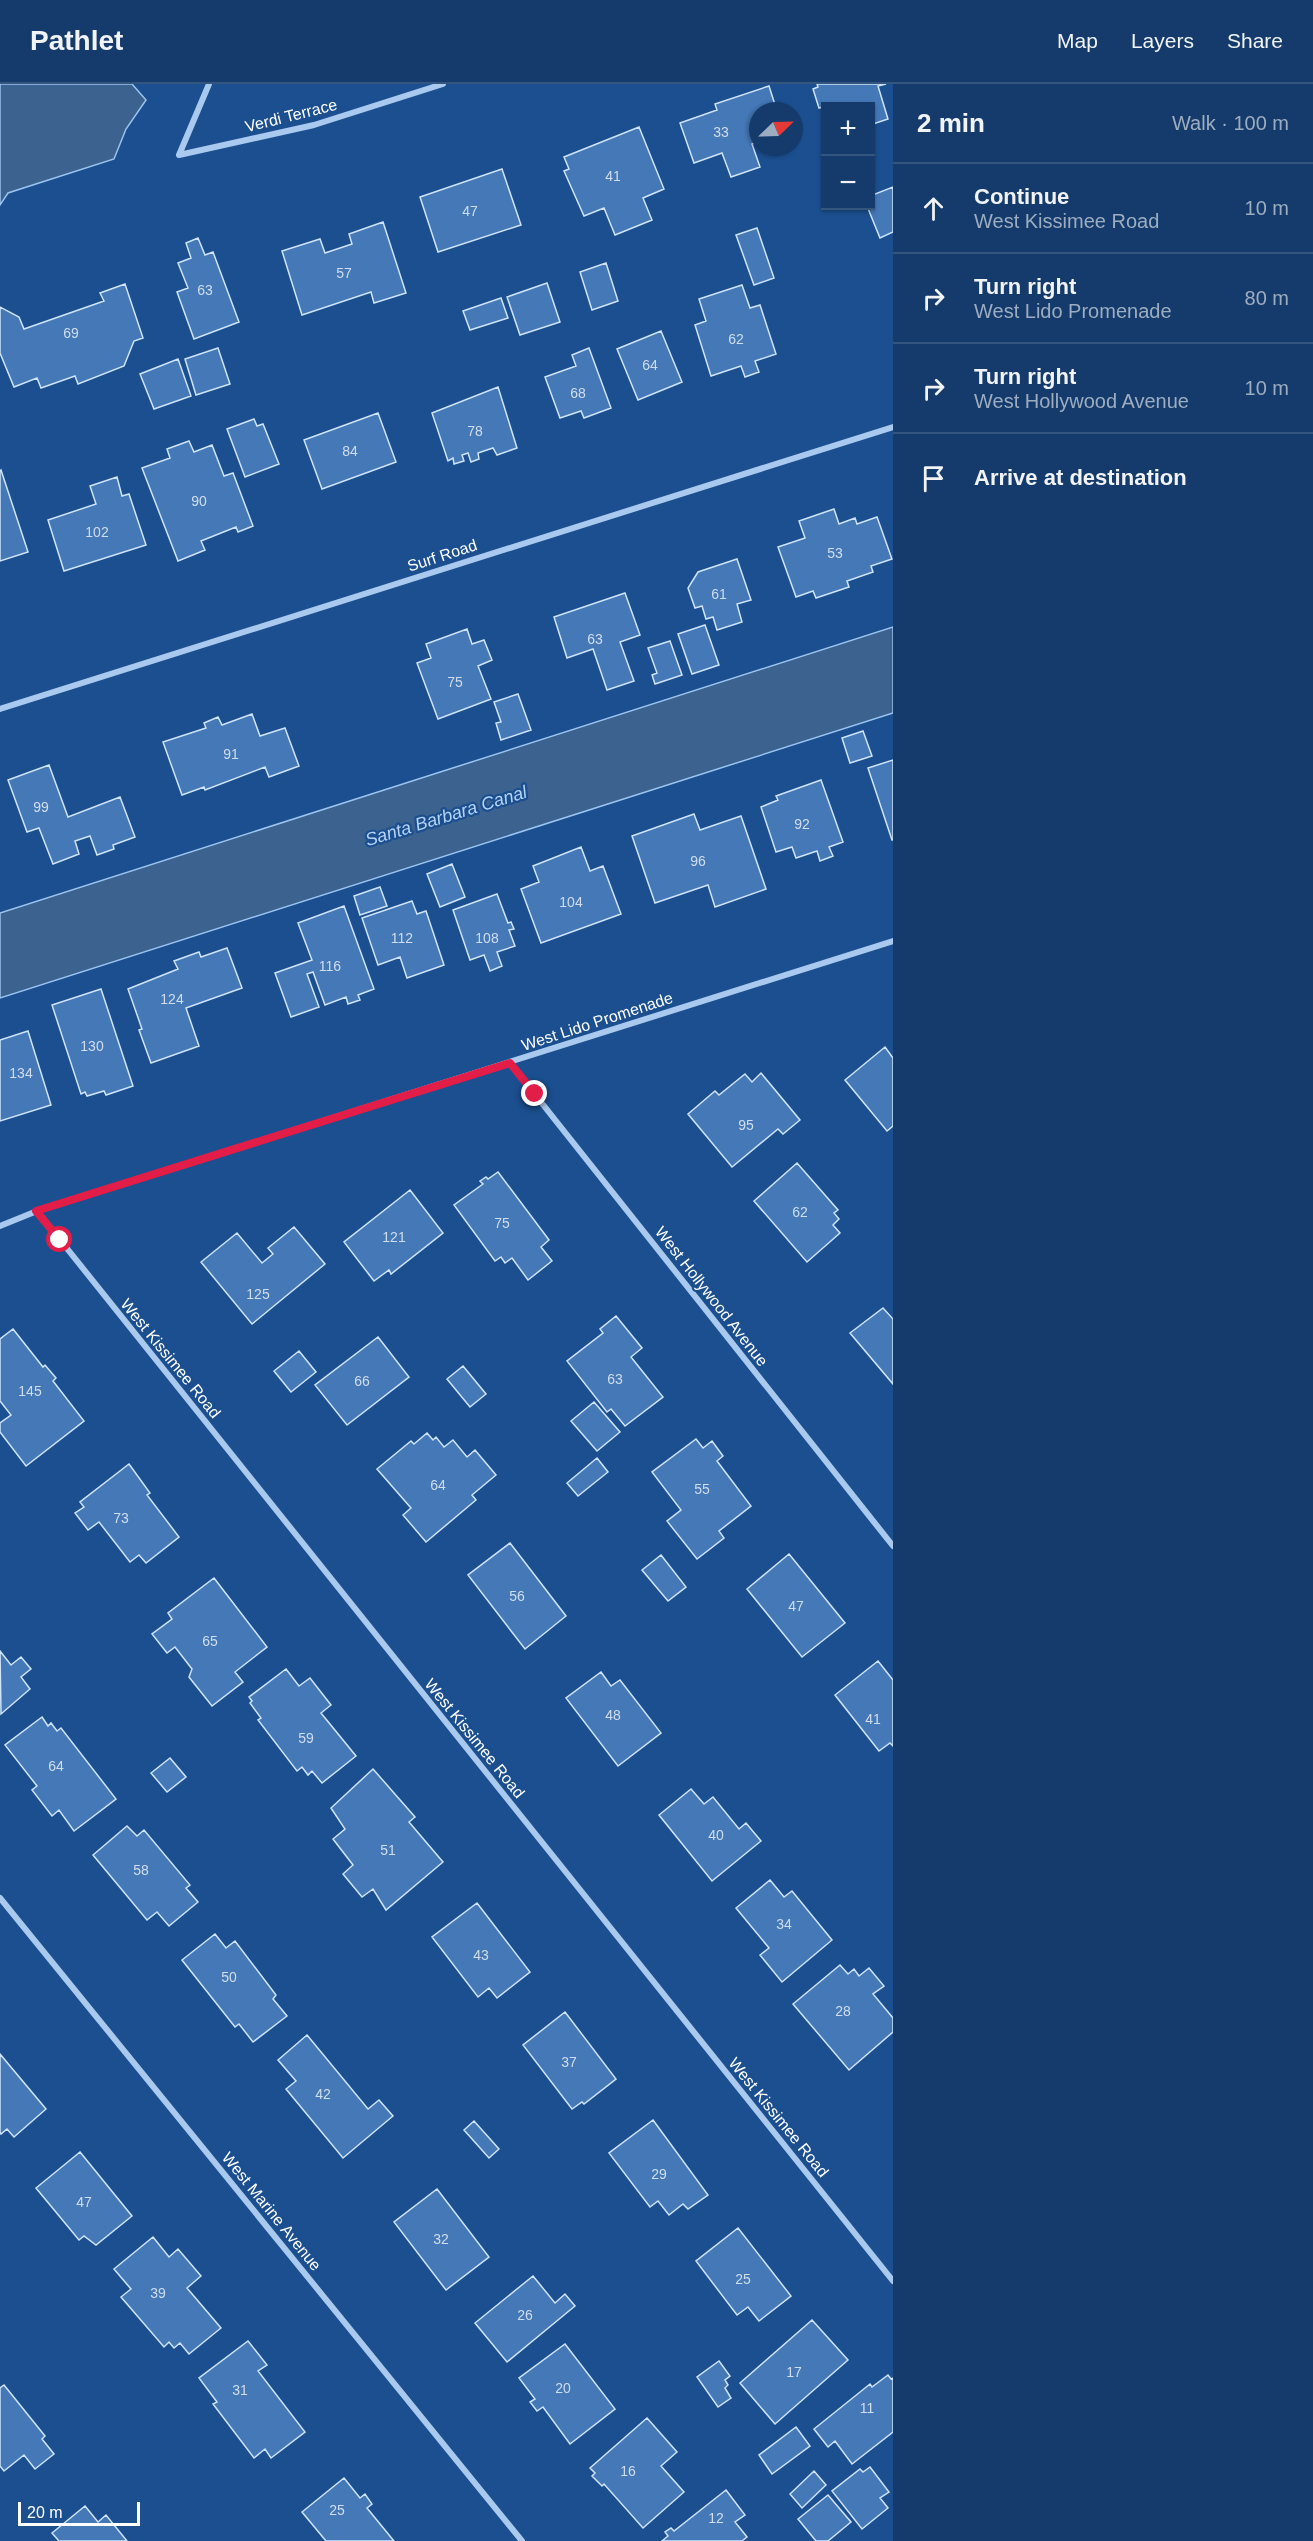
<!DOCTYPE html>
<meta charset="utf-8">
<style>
body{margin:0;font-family:Helvetica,sans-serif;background:#1d4271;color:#f1f3f6}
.controls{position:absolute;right:18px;top:18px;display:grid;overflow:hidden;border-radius:0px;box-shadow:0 2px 4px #0004}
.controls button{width:54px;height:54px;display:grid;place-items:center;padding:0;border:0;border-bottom:2px solid #33557e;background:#143b6b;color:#f1f3f6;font:30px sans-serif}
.compass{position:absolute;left:749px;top:18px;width:54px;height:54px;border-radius:50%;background:#143b6b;box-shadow:0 2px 4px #0004;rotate:67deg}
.scale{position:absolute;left:18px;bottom:15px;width:122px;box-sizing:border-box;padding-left:6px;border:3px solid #fff;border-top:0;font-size:16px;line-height:21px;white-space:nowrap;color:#fff;-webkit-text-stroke:4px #1b4f8f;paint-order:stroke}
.stop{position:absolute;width:18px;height:18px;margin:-14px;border:4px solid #e11d48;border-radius:50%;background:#fff}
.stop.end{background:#e11d48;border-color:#fff;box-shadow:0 2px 6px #0008}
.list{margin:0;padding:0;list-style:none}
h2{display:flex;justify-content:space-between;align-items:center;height:78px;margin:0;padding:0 24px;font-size:26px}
h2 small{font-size:20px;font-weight:400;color:#9dadc1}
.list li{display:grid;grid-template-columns:39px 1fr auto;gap:18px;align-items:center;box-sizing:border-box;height:90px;padding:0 24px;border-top:2px solid #33557e}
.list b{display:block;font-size:22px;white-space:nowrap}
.list p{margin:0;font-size:20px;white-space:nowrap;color:#9dadc1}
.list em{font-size:20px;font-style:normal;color:#9dadc1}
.icon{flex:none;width:33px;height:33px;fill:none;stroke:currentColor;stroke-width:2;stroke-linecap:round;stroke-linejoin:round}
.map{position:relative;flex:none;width:893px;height:2457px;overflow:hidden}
header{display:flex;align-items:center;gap:36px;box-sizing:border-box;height:84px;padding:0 30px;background:#143b6b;border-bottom:2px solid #33557e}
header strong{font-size:28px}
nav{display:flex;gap:33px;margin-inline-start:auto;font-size:21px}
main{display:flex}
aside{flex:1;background:#143b6b}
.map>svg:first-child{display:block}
.water{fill:#3c6290;stroke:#9cc4f0;stroke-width:1.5}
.building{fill:#4478b7;stroke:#cfe3fa;stroke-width:1.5}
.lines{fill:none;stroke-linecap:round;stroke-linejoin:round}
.minor{stroke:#a9c9ee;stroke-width:6}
.route{stroke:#e11d48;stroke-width:8}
.labels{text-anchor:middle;stroke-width:4.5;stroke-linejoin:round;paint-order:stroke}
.number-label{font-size:14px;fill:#d0dded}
.street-label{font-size:16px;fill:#fff;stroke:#1b4f8f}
.water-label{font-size:18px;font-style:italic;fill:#b5d3f5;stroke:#1b4f8f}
</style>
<header>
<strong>Pathlet</strong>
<nav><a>Map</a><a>Layers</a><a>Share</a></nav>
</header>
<main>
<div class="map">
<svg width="893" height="2457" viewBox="0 0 893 2457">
<rect width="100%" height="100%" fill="#1b4f8f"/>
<path class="water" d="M 0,0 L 132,0 L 146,16 L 126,45 L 114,75 L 8,109 L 0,121 Z
M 893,543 L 893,629 L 0,914 L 0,829 Z"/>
<path class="building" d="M 817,0 L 886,0 L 878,2 L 888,35 L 870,41 L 870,22 L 826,22 L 826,32 L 823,23 L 819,24 L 813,5 L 818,3 Z
M 769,2 L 777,27 L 758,27 L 758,58 L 752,60 L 760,83 L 731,93 L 722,69 L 694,79 L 680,39 L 717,26 L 715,20 Z
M 639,43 L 664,105 L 643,114 L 652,136 L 615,151 L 604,124 L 584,132 L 564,87 L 569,85 L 564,73 Z
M 502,85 L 521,141 L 438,168 L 420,113 Z
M 893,103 L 893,148 L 880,154 L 867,122 L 870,122 L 870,112 Z
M 383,138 L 406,209 L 374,219 L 371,208 L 302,231 L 282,167 L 320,155 L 325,169 L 352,160 L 349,150 Z
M 757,144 L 774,194 L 754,201 L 736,151 Z
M 198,154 L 205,171 L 213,168 L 239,238 L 194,255 L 177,208 L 188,204 L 178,179 L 191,174 L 186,159 Z
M 606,179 L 618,217 L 592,226 L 580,188 Z
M 547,199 L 560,238 L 520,251 L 507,213 Z
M 125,200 L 143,254 L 134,257 L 124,282 L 78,300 L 75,292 L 41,304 L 37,294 L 14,303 L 0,269 L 0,223 L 19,233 L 24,245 L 104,217 L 100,209 Z
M 742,201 L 750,224 L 760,221 L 776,270 L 755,277 L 759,288 L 745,293 L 741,282 L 711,292 L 695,241 L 706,237 L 699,215 Z
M 501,214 L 508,234 L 470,246 L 463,227 Z
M 661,247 L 682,298 L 638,316 L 617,265 Z
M 218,264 L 230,300 L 196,311 L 185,275 Z
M 589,264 L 611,324 L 584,334 L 581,327 L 560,334 L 545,293 L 576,282 L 572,271 Z
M 178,275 L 191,312 L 154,325 L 140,290 Z
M 498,303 L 517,364 L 497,371 L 493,364 L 478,369 L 479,375 L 471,378 L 468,369 L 462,371 L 464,377 L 454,380 L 453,374 L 448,377 L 432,329 Z
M 378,329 L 396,378 L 322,405 L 304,356 Z
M 254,335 L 257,342 L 263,340 L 279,380 L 245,393 L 227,345 Z
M 189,357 L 194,368 L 212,361 L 224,392 L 233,389 L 253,442 L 238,448 L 236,443 L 201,457 L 205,466 L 178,477 L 142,384 L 170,374 L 167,365 Z
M 1,386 L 28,468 L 0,477 L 0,387 Z
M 117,393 L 122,412 L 129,410 L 146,461 L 64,487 L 48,436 L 96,420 L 90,402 Z
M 834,425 L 839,440 L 855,434 L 857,440 L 877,433 L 892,475 L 871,482 L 873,488 L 847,497 L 849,503 L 816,514 L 813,507 L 796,513 L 778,463 L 805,454 L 799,437 Z
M 737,475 L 751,516 L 737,520 L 742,538 L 717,546 L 713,533 L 706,535 L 702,522 L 695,524 L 688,504 L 698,488 Z
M 625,509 L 640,551 L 620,558 L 634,597 L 607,606 L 593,565 L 567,574 L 554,533 Z
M 705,541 L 719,581 L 692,590 L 678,550 Z
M 467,545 L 472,560 L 484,556 L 492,576 L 478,582 L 491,615 L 438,635 L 417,579 L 431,574 L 426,560 Z
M 670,557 L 682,591 L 655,600 L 652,591 L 657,589 L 648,564 Z
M 518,610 L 531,646 L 501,656 L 496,639 L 501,638 L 494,618 Z
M 252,630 L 260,652 L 285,644 L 299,682 L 269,693 L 265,683 L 205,706 L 204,703 L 182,711 L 163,658 L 206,644 L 204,639 L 218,633 L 222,641 Z
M 863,647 L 872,672 L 850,679 L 842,654 Z
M 893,676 L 893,756 L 892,756 L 868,684 Z
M 49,681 L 68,733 L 120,713 L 135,753 L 113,761 L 114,765 L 97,771 L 90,752 L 75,757 L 79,770 L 53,780 L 39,744 L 27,748 L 8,696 Z
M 821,696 L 843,758 L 829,763 L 833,772 L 820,777 L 817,767 L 796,774 L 792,763 L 776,768 L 761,723 L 778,716 L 776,712 Z
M 694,730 L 700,746 L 741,732 L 766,805 L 715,823 L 708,801 L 655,819 L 632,752 Z
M 581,763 L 590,787 L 603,782 L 621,830 L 541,859 L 521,805 L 539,798 L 533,782 Z
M 452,780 L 465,813 L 440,823 L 427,790 Z
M 380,803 L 387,822 L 360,831 L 354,812 Z
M 497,810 L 508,839 L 511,838 L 514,845 L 509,846 L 515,862 L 497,868 L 502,882 L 490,887 L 484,871 L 470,876 L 453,826 Z
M 412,817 L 417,830 L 426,827 L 444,881 L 407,894 L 400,873 L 378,881 L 362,834 Z
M 344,822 L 374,905 L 358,911 L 360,916 L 348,920 L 346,913 L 325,921 L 313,888 L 307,890 L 319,923 L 291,933 L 275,889 L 312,876 L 298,839 Z
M 227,864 L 242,904 L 186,924 L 199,962 L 151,979 L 139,946 L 142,945 L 128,905 L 178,885 L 174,877 L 199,868 L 201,873 Z
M 101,905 L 133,1002 L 106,1011 L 104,1007 L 87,1012 L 85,1008 L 81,1010 L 52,921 Z
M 28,947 L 51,1021 L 0,1037 L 0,956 Z
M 885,963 L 893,974 L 893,1042 L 887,1047 L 845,996 Z
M 761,989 L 800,1036 L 783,1050 L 778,1045 L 732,1083 L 688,1030 L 715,1007 L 719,1011 L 745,990 L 752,998 Z
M 797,1079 L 838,1126 L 834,1129 L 839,1135 L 833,1141 L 840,1149 L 807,1178 L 754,1117 Z
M 498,1088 L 549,1156 L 541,1163 L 552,1177 L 528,1196 L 512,1174 L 505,1179 L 501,1173 L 495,1177 L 454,1121 L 483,1100 L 480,1097 L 486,1093 L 488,1095 Z
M 410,1106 L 443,1149 L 391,1190 L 389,1186 L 374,1197 L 344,1158 Z
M 294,1143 L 325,1180 L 252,1240 L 201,1178 L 237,1149 L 262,1179 L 273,1170 L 268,1164 Z
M 883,1224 L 893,1235 L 893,1300 L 850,1249 Z
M 616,1232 L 642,1264 L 631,1273 L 663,1313 L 625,1342 L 611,1325 L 607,1328 L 567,1277 L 603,1249 L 600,1245 Z
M 13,1245 L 43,1283 L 45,1281 L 56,1294 L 53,1297 L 84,1337 L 26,1382 L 0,1348 L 0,1339 L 11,1331 L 0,1317 L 0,1255 Z
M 378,1253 L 409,1293 L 347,1341 L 315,1301 Z
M 299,1267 L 316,1288 L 291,1308 L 274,1287 Z
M 463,1282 L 486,1310 L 470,1323 L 447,1295 Z
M 594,1318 L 620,1348 L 597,1367 L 571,1337 Z
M 427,1349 L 433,1356 L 436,1353 L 444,1363 L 453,1356 L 467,1373 L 475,1366 L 496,1391 L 472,1411 L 476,1416 L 426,1458 L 403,1431 L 411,1424 L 377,1385 L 411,1357 L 414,1360 Z
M 696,1355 L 703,1364 L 712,1357 L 723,1372 L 717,1377 L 751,1422 L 719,1447 L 724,1454 L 697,1475 L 667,1437 L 681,1426 L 652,1388 Z
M 597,1374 L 608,1388 L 578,1412 L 567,1399 Z
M 129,1380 L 150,1409 L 147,1411 L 179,1453 L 146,1479 L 139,1471 L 130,1478 L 99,1438 L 88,1446 L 75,1429 L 84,1423 L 80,1418 Z
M 510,1459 L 566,1532 L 525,1565 L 468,1491 Z
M 789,1470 L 845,1539 L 802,1573 L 747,1505 Z
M 661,1471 L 686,1503 L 668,1517 L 642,1486 Z
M 214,1494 L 267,1563 L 235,1588 L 243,1598 L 212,1622 L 189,1593 L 192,1585 L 175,1563 L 167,1569 L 152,1550 L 172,1535 L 168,1529 Z
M 0,1567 L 11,1581 L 21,1573 L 31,1585 L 21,1593 L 30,1605 L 1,1630 Z
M 878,1577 L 893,1596 L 893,1662 L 890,1659 L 879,1667 L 835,1611 Z
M 286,1585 L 299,1602 L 310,1594 L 331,1621 L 321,1629 L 356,1672 L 322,1699 L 312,1687 L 308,1691 L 302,1683 L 297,1687 L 258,1636 L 261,1634 L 250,1619 L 252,1617 L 249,1613 Z
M 601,1588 L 611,1602 L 620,1596 L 661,1649 L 618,1682 L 566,1614 Z
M 42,1633 L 48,1642 L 51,1639 L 57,1647 L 61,1644 L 116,1715 L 74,1747 L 59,1726 L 52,1732 L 32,1706 L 37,1702 L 5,1661 Z
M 170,1674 L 186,1693 L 167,1708 L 151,1689 Z
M 373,1685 L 415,1733 L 409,1738 L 443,1778 L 386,1826 L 373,1805 L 362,1813 L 343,1790 L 353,1781 L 333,1755 L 345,1745 L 331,1724 Z
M 691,1705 L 704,1720 L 713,1713 L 739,1745 L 746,1739 L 761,1757 L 712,1797 L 659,1731 Z
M 127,1742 L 137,1752 L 144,1746 L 190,1801 L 186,1804 L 198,1818 L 169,1842 L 157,1828 L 147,1836 L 93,1771 Z
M 770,1796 L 784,1813 L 792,1807 L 832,1856 L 782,1898 L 760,1871 L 769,1864 L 736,1824 Z
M 477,1819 L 530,1888 L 497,1914 L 489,1904 L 478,1913 L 432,1853 Z
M 215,1850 L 226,1864 L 235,1857 L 276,1911 L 273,1915 L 287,1932 L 253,1958 L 239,1940 L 235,1943 L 182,1876 Z
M 840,1881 L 848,1890 L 854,1885 L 859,1892 L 869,1884 L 884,1902 L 873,1910 L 893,1934 L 893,1948 L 849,1986 L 793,1920 Z
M 565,1928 L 616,1995 L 584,2020 L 582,2018 L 572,2025 L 523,1961 Z
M 307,1951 L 368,2025 L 379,2016 L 393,2032 L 343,2074 L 286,2005 L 296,1997 L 278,1976 Z
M 0,1970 L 46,2025 L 14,2053 L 7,2045 L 1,2050 L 0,2048 Z
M 653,2036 L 708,2111 L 688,2125 L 683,2120 L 669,2131 L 658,2117 L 650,2123 L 609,2069 Z
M 474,2037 L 499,2065 L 489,2074 L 464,2046 Z
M 80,2068 L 132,2132 L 96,2161 L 84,2152 L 79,2156 L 36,2104 Z
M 437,2105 L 489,2173 L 446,2206 L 394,2138 Z
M 738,2144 L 791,2212 L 759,2237 L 748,2223 L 737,2231 L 696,2177 Z
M 153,2153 L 169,2173 L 178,2165 L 201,2192 L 187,2204 L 221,2244 L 189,2270 L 180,2259 L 174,2264 L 169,2258 L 164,2263 L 121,2213 L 131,2205 L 114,2185 Z
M 533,2192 L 555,2219 L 565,2210 L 575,2222 L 507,2278 L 475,2239 Z
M 812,2236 L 848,2276 L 775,2340 L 740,2299 Z
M 248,2257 L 267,2281 L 258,2287 L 305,2348 L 271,2374 L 265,2365 L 254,2374 L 213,2320 L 217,2318 L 199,2294 Z
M 565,2260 L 615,2325 L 570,2360 L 543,2323 L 537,2327 L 530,2318 L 535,2315 L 519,2294 Z
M 719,2277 L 730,2292 L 725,2296 L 728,2301 L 725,2304 L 731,2314 L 718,2323 L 697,2293 Z
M 888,2291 L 891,2295 L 893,2294 L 893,2348 L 852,2380 L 835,2357 L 828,2363 L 814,2345 L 870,2300 L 872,2303 Z
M 4,2301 L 45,2352 L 42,2355 L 54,2370 L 35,2385 L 24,2371 L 4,2387 L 0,2382 L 0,2304 Z
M 647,2334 L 677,2368 L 661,2382 L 684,2408 L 643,2444 L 604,2400 L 602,2402 L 592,2392 L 595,2389 L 590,2384 Z
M 796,2343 L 810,2362 L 772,2390 L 759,2371 Z
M 870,2383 L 889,2408 L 880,2414 L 888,2424 L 862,2445 L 832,2407 L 860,2385 L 863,2388 Z
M 814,2387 L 826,2401 L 802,2424 L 790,2410 Z
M 344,2394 L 360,2414 L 365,2410 L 372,2420 L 367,2424 L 394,2457 L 326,2457 L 302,2428 Z
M 726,2406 L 745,2431 L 735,2438 L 747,2453 L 742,2457 L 662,2457 L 668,2452 L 665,2448 L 671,2444 L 674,2447 Z
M 828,2411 L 851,2438 L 828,2457 L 816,2457 L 798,2435 Z
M 85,2422 L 98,2438 L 106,2431 L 127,2457 L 59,2457 L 52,2449 Z"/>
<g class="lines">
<path class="minor" d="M 179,71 L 314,41 L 443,0
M 179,71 L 209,0
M 0,625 L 893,343
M 510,979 L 893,1462
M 37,1127 L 893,2197
M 0,1142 L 37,1127 L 893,857
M 0,1814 L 522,2457"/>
</g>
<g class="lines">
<path class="route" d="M 60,1156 L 36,1127 L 510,979 L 535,1010"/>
</g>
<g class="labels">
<g class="number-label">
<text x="721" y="53">33</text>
<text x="613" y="97">41</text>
<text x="470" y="132">47</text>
<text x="344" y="194">57</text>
<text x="205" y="211">63</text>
<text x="71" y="254">69</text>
<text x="736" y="260">62</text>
<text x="650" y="286">64</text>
<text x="578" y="314">68</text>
<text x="475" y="352">78</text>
<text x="350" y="372">84</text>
<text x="199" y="422">90</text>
<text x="97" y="453">102</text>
<text x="835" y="474">53</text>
<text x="719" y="515">61</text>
<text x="595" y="560">63</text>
<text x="455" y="603">75</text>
<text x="231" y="675">91</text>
<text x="41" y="728">99</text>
<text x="802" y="745">92</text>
<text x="698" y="782">96</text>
<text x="571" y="823">104</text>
<text x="402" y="859">112</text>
<text x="487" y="859">108</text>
<text x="330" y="887">116</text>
<text x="172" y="920">124</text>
<text x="92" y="967">130</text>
<text x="21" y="994">134</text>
<text x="746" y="1046">95</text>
<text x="800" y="1133">62</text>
<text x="502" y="1144">75</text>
<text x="394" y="1158">121</text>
<text x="258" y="1215">125</text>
<text x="615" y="1300">63</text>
<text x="362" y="1302">66</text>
<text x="30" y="1312">145</text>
<text x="438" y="1406">64</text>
<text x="702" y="1410">55</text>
<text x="121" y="1439">73</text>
<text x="517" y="1517">56</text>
<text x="796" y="1527">47</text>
<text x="210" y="1562">65</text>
<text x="613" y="1636">48</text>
<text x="873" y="1640">41</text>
<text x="306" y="1659">59</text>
<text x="56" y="1687">64</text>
<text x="716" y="1756">40</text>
<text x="388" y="1771">51</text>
<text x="141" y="1791">58</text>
<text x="784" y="1845">34</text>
<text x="481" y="1876">43</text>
<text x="229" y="1898">50</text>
<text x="843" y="1932">28</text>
<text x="569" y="1983">37</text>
<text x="323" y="2015">42</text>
<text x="659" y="2095">29</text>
<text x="84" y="2123">47</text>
<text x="441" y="2160">32</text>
<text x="743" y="2200">25</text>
<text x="158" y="2214">39</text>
<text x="525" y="2236">26</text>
<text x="794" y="2293">17</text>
<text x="563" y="2309">20</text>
<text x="240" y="2311">31</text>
<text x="867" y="2329">11</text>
<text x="628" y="2392">16</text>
<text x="337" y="2431">25</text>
<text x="716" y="2439">12</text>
</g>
<g class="street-label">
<text transform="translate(291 31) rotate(-14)" y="6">Verdi Terrace</text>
<text transform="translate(442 471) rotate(-18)" y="6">Surf Road</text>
<text transform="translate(597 937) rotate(-18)" y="6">West Lido Promenade</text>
<text transform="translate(712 1212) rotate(52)" y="6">West Hollywood Avenue</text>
<text transform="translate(171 1274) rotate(51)" y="6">West Kissimee Road</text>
<text transform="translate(475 1654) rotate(51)" y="6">West Kissimee Road</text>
<text transform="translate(779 2033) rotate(51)" y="6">West Kissimee Road</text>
<text transform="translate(272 2127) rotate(51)" y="6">West Marine Avenue</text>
</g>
<g class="water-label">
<text transform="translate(446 732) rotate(-17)" y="6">Santa Barbara Canal</text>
</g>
</g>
</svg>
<div class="controls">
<button>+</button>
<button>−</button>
</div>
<svg class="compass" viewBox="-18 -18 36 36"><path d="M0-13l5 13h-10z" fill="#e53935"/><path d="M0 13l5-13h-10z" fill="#9dadc1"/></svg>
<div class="scale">20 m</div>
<div class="stop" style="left:60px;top:1156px"></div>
<div class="stop end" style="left:535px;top:1010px"></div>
</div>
<aside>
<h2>2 min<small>Walk · 100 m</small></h2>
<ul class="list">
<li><svg class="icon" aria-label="ahead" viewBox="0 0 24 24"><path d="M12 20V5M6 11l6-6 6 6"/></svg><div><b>Continue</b><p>West Kissimee Road</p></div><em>10 m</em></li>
<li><svg class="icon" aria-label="right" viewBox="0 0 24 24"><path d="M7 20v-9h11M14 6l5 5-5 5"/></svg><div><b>Turn right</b><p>West Lido Promenade</p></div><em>80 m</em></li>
<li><svg class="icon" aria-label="right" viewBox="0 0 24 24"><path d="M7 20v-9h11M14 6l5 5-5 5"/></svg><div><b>Turn right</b><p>West Hollywood Avenue</p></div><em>10 m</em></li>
<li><svg class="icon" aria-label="arrive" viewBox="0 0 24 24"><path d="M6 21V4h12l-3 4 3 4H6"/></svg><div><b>Arrive at destination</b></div></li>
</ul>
</aside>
</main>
